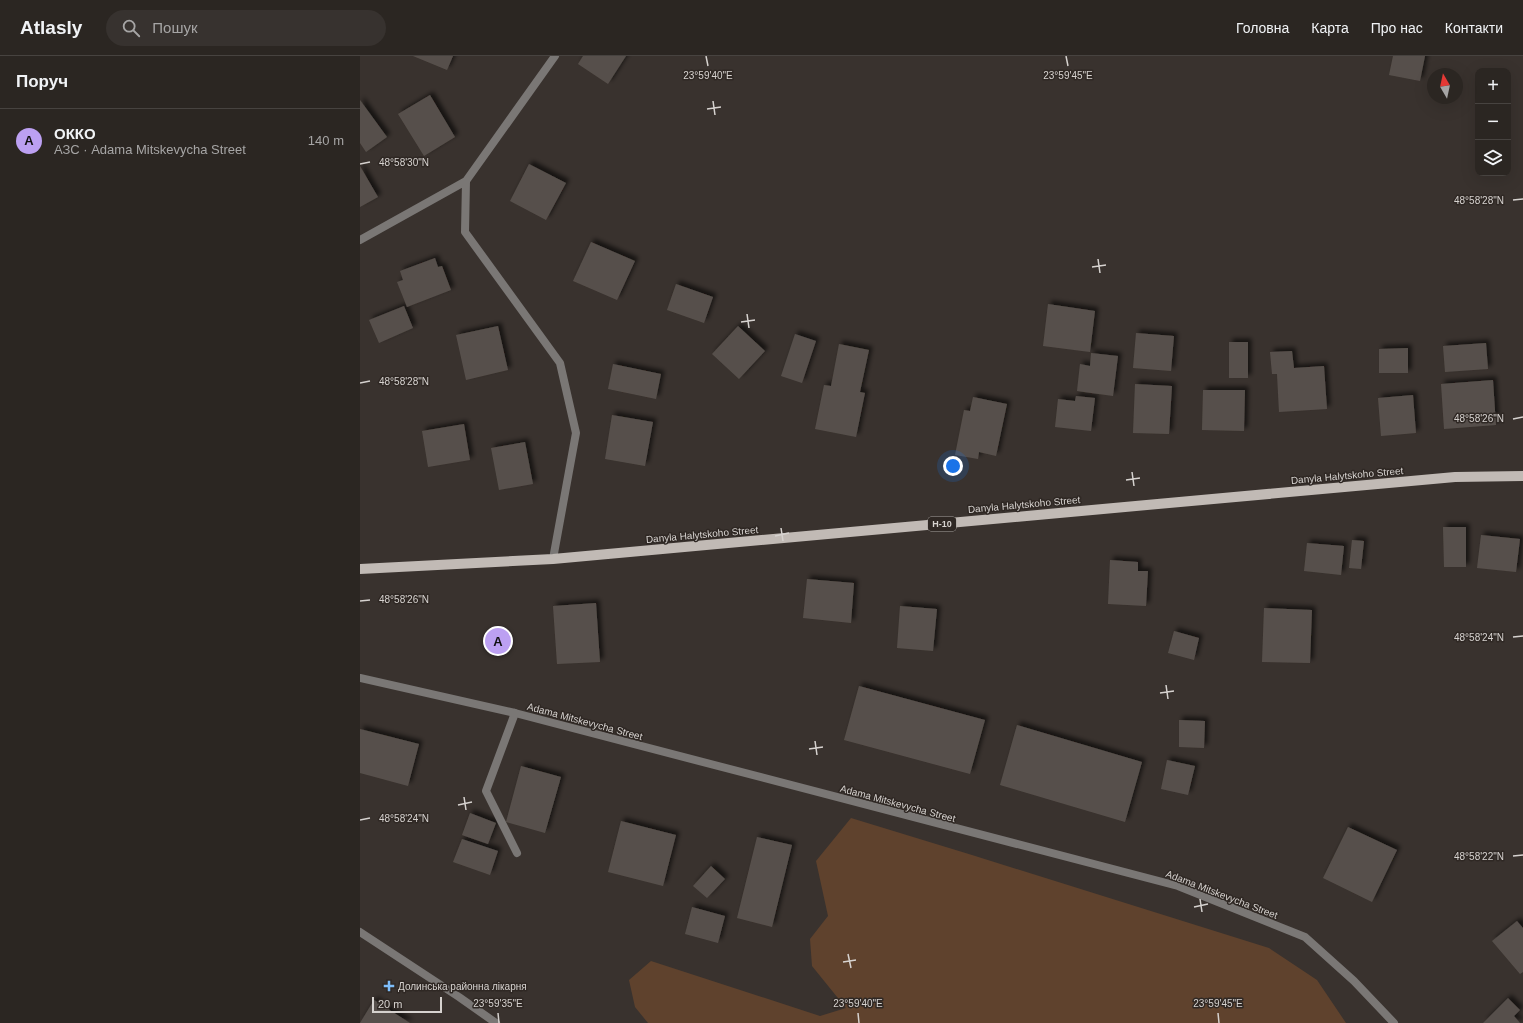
<!DOCTYPE html>
<html lang="uk">
<meta charset="utf-8">
<style>
body{margin:0;font-family:Arial,sans-serif;background:#37322f;color:#f1f3f6}
.controls{position:absolute;right:12px;top:12px;display:grid;overflow:hidden;border-radius:8px;box-shadow:0 4px 16px #0002}
.controls button{width:36px;height:36px;display:grid;place-items:center;padding:0;border:0;border-bottom:1px solid #474340;background:#2b2622;color:#f1f3f6;font:20px sans-serif}
.compass{position:absolute;left:1067px;top:12px;width:36px;height:36px;border-radius:50%;background:#2b2622;box-shadow:0 4px 16px #0002;rotate:351deg}
.scale{position:absolute;left:12px;bottom:10px;width:70px;box-sizing:border-box;padding-left:4px;border:2px solid #d6d2cf;border-top:0;font-size:11px;line-height:14px;white-space:nowrap;color:#d6d2cf;-webkit-text-stroke:3px #2f2824;paint-order:stroke}
.you{position:absolute;left:593px;top:410px;width:14px;height:14px;margin:-10px;border:3px solid #fff;border-radius:50%;background:#1a73e8;box-shadow:0 0 0 6px #1a73e833}
.badge{display:grid;place-items:center;width:26px;height:26px;border-radius:50%;background:#bca0f2;color:#111;font-size:13px;font-weight:700}
.pin{position:absolute;translate:-50% -50%;border:2px solid #fff;box-shadow:0 1px 4px #0006}
.list{margin:0;padding:0;list-style:none}
h2{display:flex;justify-content:space-between;align-items:center;height:52px;margin:0;padding:0 16px;font-size:17px}
h2 small{font-size:13px;font-weight:400;color:#a6a5a5}
.list li{display:grid;grid-template-columns:26px 1fr auto;gap:12px;align-items:center;box-sizing:border-box;height:64px;padding:0 16px;border-top:1px solid #474340}
.list b{display:block;font-size:15px;white-space:nowrap}
.list p{margin:0;font-size:13px;white-space:nowrap;color:#a6a5a5}
.list em{font-size:13px;font-style:normal;color:#a6a5a5}
.icon{flex:none;width:22px;height:22px;fill:none;stroke:currentColor;stroke-width:2;stroke-linecap:round;stroke-linejoin:round}
.map{position:relative;flex:none;width:1163px;height:967px;overflow:hidden}
header{display:flex;align-items:center;gap:24px;box-sizing:border-box;height:56px;padding:0 20px;background:#2b2622;border-bottom:1px solid #474340}
header strong{font-size:19px}
nav{display:flex;gap:22px;margin-inline-start:auto;font-size:14px}
.search{width:280px;height:36px;background:#37322f;display:flex;align-items:center;gap:10px;box-sizing:border-box;padding:0 14px;border-radius:22px;color:#a6a5a5;font-size:15px}
main{display:flex}
aside{flex:1;background:#2b2622}
.map>svg:first-child{display:block}
.green{fill:#5f422d}
.building{fill:#57504b;filter:url(#shadow)}
.lines{fill:none;stroke-linecap:round;stroke-linejoin:round}
.service{stroke:#7a7775;stroke-width:8}
.minor{stroke:#7a7775;stroke-width:8}
.tertiary{stroke:#7a7775;stroke-width:8}
.primary{stroke:#c1bab5;stroke-width:10}
.ticks{fill:none;stroke:#d6d2cf;stroke-width:1.5}
.poi-dot{fill:#7ebdf9;stroke:#2f2824;stroke-width:1.5}
.labels{text-anchor:middle;stroke-width:3;stroke-linejoin:round;paint-order:stroke}
.shield{fill:#2f2824;stroke:#a49f9c;stroke-width:1}
.shield-label{font-size:9px;font-weight:bold;fill:#d6d2cf}
.street-label{font-size:10px;fill:#d6d2cf;stroke:#2f2824}
.poi-label{font-size:10px;fill:#d6d2cf;stroke:#2f2824;text-anchor:start}
.ticks-label{font-size:10px;text-anchor:middle;fill:#d6d2cf;stroke:#2f2824;stroke-width:3;stroke-linejoin:round;paint-order:stroke}
</style>
<header>
<strong>Atlasly</strong>
<div class="search"><svg class="icon" aria-label="search" viewBox="0 0 24 24"><circle cx="10" cy="10" r="6"/><path d="M15 15l6 6"/></svg>Пошук</div>
<nav><a>Головна</a><a>Карта</a><a>Про нас</a><a>Контакти</a></nav>
</header>
<main>
<aside>
<h2>Поруч<small></small></h2>
<ul class="list">
<li><span class="badge">A</span><div><b>ОККО</b><p>АЗС · Adama Mitskevycha Street</p></div><em>140 m</em></li>
</ul>
</aside>
<div class="map">
<svg width="1163" height="967" viewBox="0 0 1163 967">
<defs>
<filter id="shadow"><feDropShadow dx="3.5" dy="-3.5" stdDeviation="2" flood-color="#0009"/></filter>
</defs>
<rect width="100%" height="100%" fill="#39322e"/>
<path class="green" d="M 491,762 L 612,799 L 909,892 L 957,924 L 986,967 L 288,967 L 275,951 L 269,924 L 291,905 L 460,960 L 486,952 L 452,910 L 450,883 L 468,860 L 456,805 Z"/>
<path class="building" d="M 53,0 L 93,0 L 87,14 Z
M 223,0 L 266,0 L 248,28 L 218,8 Z
M 1033,0 L 1065,0 L 1060,25 L 1029,19 Z
M 70,39 L 95,81 L 64,100 L 38,58 Z
M 0,44 L 27,81 L 6,96 L 0,87 Z
M 169,108 L 206,127 L 186,164 L 150,145 Z
M 0,110 L 18,141 L 0,151 Z
M 231,186 L 275,205 L 257,244 L 213,225 Z
M 75,202 L 78,211 L 82,210 L 91,234 L 47,251 L 37,226 L 43,224 L 40,215 Z
M 316,228 L 353,241 L 344,267 L 307,254 Z
M 688,248 L 735,255 L 730,296 L 683,290 Z
M 44,250 L 53,272 L 19,287 L 9,264 Z
M 138,270 L 148,314 L 106,324 L 96,279 Z
M 378,270 L 405,295 L 379,323 L 352,298 Z
M 776,277 L 814,280 L 811,315 L 773,312 Z
M 435,278 L 456,285 L 442,327 L 421,320 Z
M 869,286 L 888,286 L 888,322 L 869,322 Z
M 1126,287 L 1128,313 L 1085,316 L 1083,290 Z
M 479,288 L 509,294 L 500,336 L 505,337 L 496,381 L 455,373 L 464,329 L 471,330 Z
M 1048,292 L 1048,317 L 1019,317 L 1019,293 Z
M 932,295 L 934,312 L 964,310 L 967,353 L 919,356 L 917,318 L 912,318 L 910,296 Z
M 731,297 L 758,300 L 753,340 L 717,335 L 720,308 L 730,310 Z
M 253,308 L 301,318 L 296,343 L 248,333 Z
M 1133,324 L 1136,369 L 1084,373 L 1081,328 Z
M 775,328 L 812,330 L 809,378 L 773,377 Z
M 843,334 L 885,334 L 884,375 L 842,374 Z
M 1053,339 L 1056,377 L 1021,380 L 1018,342 Z
M 716,340 L 735,342 L 731,375 L 695,371 L 698,343 L 715,345 Z
M 613,341 L 647,348 L 636,400 L 619,396 L 618,403 L 595,399 L 604,354 L 610,355 Z
M 252,359 L 293,366 L 285,410 L 245,403 Z
M 104,368 L 110,404 L 68,411 L 62,375 Z
M 165,386 L 173,428 L 139,434 L 131,392 Z
M 1083,471 L 1106,471 L 1106,511 L 1084,511 Z
M 1121,479 L 1160,483 L 1156,516 L 1117,512 Z
M 992,484 L 1004,485 L 1001,513 L 989,512 Z
M 947,487 L 984,490 L 981,519 L 944,515 Z
M 750,504 L 778,506 L 778,515 L 788,515 L 786,550 L 748,548 Z
M 447,523 L 494,527 L 491,567 L 443,562 Z
M 236,547 L 240,606 L 197,608 L 193,550 Z
M 540,550 L 577,553 L 573,595 L 537,592 Z
M 904,552 L 952,554 L 950,607 L 902,606 Z
M 814,575 L 839,582 L 834,604 L 808,597 Z
M 499,630 L 625,664 L 610,718 L 484,684 Z
M 819,664 L 845,665 L 844,692 L 819,691 Z
M 657,669 L 782,706 L 765,766 L 640,729 Z
M 0,673 L 59,688 L 48,730 L 0,717 Z
M 807,704 L 835,710 L 828,739 L 801,733 Z
M 161,710 L 201,721 L 185,777 L 146,766 Z
M 110,757 L 136,767 L 128,788 L 102,779 Z
M 261,765 L 316,779 L 303,830 L 248,816 Z
M 988,771 L 1037,794 L 1012,846 L 963,822 Z
M 397,781 L 432,789 L 412,871 L 377,862 Z
M 102,783 L 138,795 L 130,819 L 93,806 Z
M 351,810 L 365,823 L 347,842 L 333,830 Z
M 332,851 L 365,860 L 358,887 L 325,878 Z
M 1157,865 L 1163,872 L 1163,916 L 1160,918 L 1132,885 Z
M 1148,942 L 1160,954 L 1154,960 L 1160,967 L 1123,967 Z
M 14,944 L 50,967 L 0,967 Z"/>
<g class="lines">
<path class="service" d="M 155,657 L 126,735 L 157,797"/>
<path class="minor" d="M 0,184 L 106,125
M 193,503 L 216,377 L 200,307 L 105,176 L 106,125 L 195,0
M 0,876 L 99,941 L 136,967"/>
<path class="tertiary" d="M 0,622 L 155,657 L 818,830 L 945,881 L 994,925 L 1034,967"/>
<path class="primary" d="M 0,513 L 193,503 L 1095,421 L 1163,420"/>
</g>
<path class="ticks" d="M 346,0 L 348,10M 706,0 L 708,10M 353,45 L 355,59M 347,53 L 361,51M 0,108 L 10,106M 1153,144 L 1163,143M 738,203 L 740,217M 732,211 L 746,209M 387,258 L 389,272M 381,266 L 395,264M 0,327 L 10,325M 1153,363 L 1163,361M 772,416 L 774,430M 766,424 L 780,422M 421,472 L 423,485M 415,480 L 429,477M 0,545 L 10,544M 1153,581 L 1163,580M 806,629 L 808,643M 800,637 L 814,635M 455,685 L 457,699M 449,693 L 463,691M 104,741 L 106,754M 98,749 L 112,746M 0,764 L 10,762M 1153,800 L 1163,799M 840,843 L 842,856M 834,851 L 848,848M 488,898 L 491,912M 483,906 L 496,904M 138,957 L 139,967M 498,957 L 499,967M 858,957 L 859,967"/>
<path class="poi-dot" d="M27 924h4v4h4v4h-4v4h-4v-4h-4v-4h4z"/>
<g class="labels">
<rect class="shield" x="568" y="461" width="28" height="14" rx="3"/>
<g class="shield-label">
<text x="582" y="471">Н-10</text>
</g>
<g class="street-label">
<text transform="translate(987 419) rotate(-5)" y="4">Danyla Halytskoho Street</text>
<text transform="translate(664 448) rotate(-5)" y="4">Danyla Halytskoho Street</text>
<text transform="translate(342 478) rotate(-5)" y="4">Danyla Halytskoho Street</text>
<text transform="translate(225 665) rotate(15)" y="4">Adama Mitskevycha Street</text>
<text transform="translate(538 747) rotate(15)" y="4">Adama Mitskevycha Street</text>
<text transform="translate(862 838) rotate(21)" y="4">Adama Mitskevycha Street</text>
</g>
<g class="poi-label">
<text x="38" y="934">Долинська районна лікарня</text>
</g>
</g>
<g class="ticks-label">
<text x="348" y="23">23°59'40"E</text>
<text x="708" y="23">23°59'45"E</text>
<text x="44" y="110">48°58'30"N</text>
<text x="1119" y="148">48°58'28"N</text>
<text x="44" y="329">48°58'28"N</text>
<text x="1119" y="366">48°58'26"N</text>
<text x="44" y="547">48°58'26"N</text>
<text x="1119" y="585">48°58'24"N</text>
<text x="44" y="766">48°58'24"N</text>
<text x="1119" y="804">48°58'22"N</text>
<text x="138" y="951">23°59'35"E</text>
<text x="498" y="951">23°59'40"E</text>
<text x="858" y="951">23°59'45"E</text>
</g>
</svg>
<div class="controls">
<button>+</button>
<button>−</button>
<button><svg class="icon" aria-label="layers" viewBox="0 0 24 24"><path d="M12 4l9 5-9 5-9-5zM3 14l9 5 9-5"/></svg></button>
</div>
<svg class="compass" viewBox="-18 -18 36 36"><path d="M0-13l5 13h-10z" fill="#e53935"/><path d="M0 13l5-13h-10z" fill="#a6a5a5"/></svg>
<div class="scale">20 m</div>
<div class="you"></div>
<div class="pin badge" style="left:138px;top:585px">A</div>
</div>
</main>
